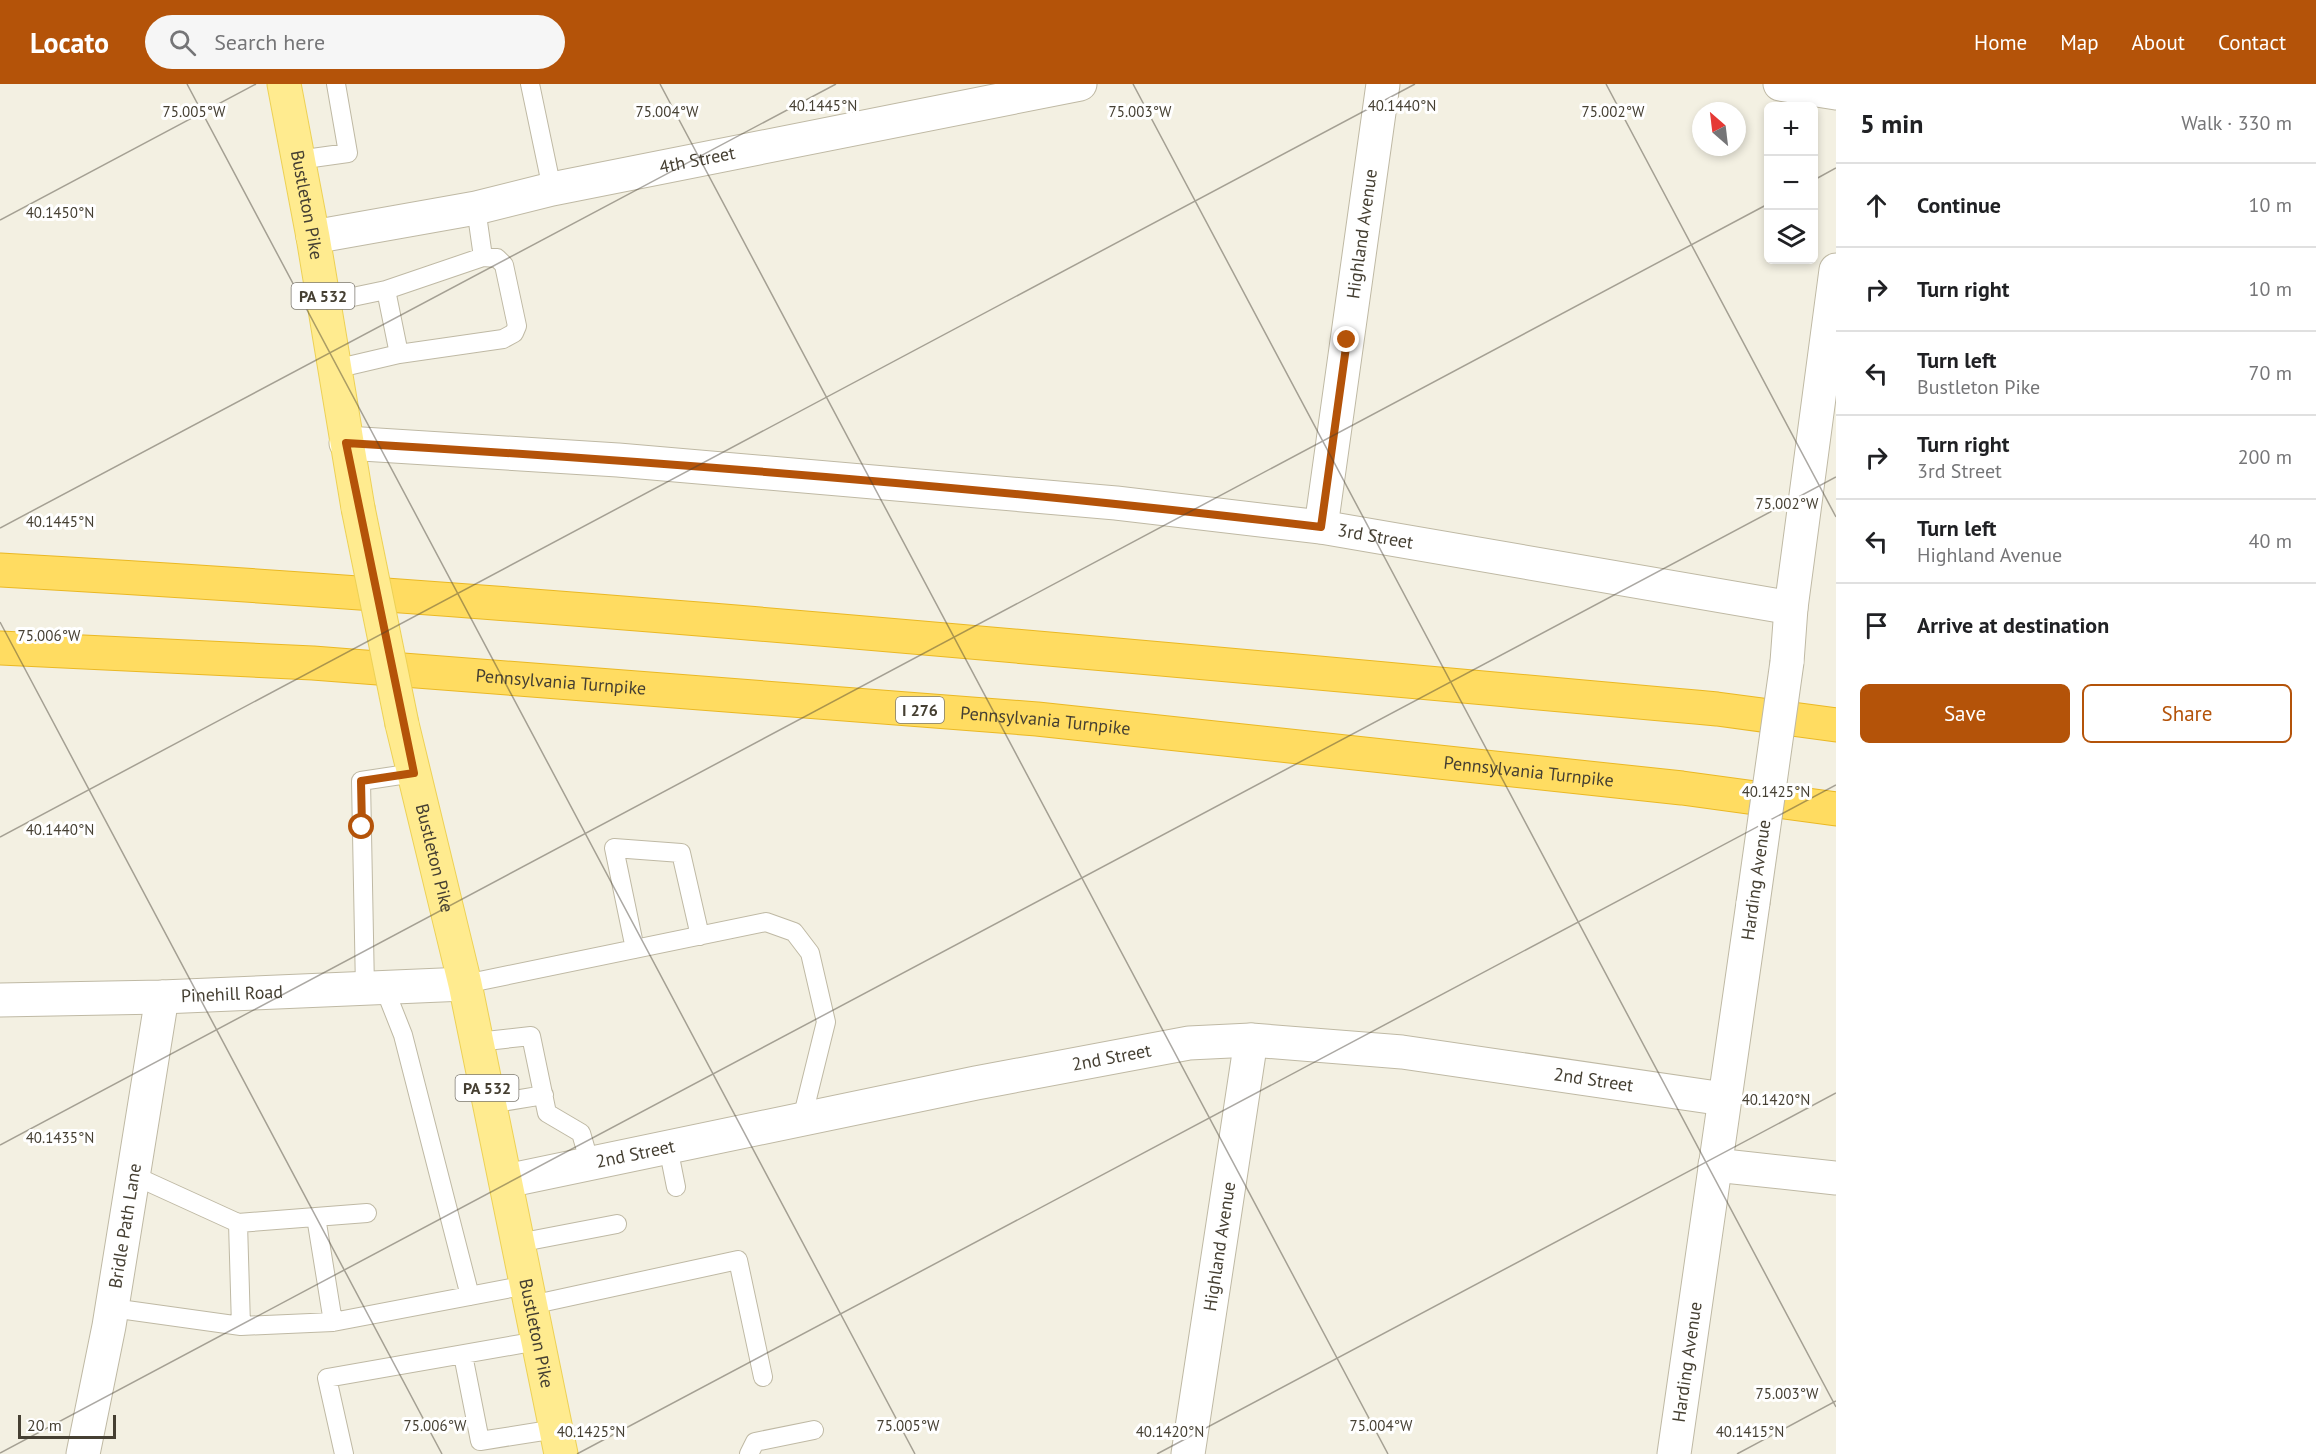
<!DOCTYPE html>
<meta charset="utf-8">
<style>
body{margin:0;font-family:"PT Sans",sans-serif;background:#f6f6f6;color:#202124}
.controls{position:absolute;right:18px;top:18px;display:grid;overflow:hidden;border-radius:9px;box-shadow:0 3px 9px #0003}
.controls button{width:54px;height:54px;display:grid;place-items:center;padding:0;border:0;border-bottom:2px solid #e0e0e0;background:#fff;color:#202124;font:30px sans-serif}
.compass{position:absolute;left:1692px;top:18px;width:54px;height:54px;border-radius:50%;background:#fff;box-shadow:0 3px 9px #0003;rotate:332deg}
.scale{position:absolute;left:18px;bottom:15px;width:98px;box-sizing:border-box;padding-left:6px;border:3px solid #453f32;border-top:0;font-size:16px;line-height:21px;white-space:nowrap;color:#453f32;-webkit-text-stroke:4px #fff;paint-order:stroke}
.stop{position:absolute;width:18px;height:18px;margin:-14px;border:4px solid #b45309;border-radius:50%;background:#fff}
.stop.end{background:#b45309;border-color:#fff;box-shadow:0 2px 6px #0008}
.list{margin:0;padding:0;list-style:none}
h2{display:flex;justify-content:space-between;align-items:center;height:78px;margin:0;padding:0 24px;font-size:26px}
h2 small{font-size:20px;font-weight:400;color:#757577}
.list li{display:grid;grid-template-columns:39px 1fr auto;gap:18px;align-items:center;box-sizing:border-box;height:84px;padding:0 24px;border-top:2px solid #e0e0e0}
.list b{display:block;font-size:22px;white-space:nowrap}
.list p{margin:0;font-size:20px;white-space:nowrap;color:#757577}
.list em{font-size:20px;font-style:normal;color:#757577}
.actions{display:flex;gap:12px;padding:18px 24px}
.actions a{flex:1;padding:14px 0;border:2px solid #b45309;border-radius:9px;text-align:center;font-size:21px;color:#b45309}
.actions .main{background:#b45309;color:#fff}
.icon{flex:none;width:33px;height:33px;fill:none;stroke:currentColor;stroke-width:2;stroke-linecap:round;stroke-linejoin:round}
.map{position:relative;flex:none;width:1836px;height:1370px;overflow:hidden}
header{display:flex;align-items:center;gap:36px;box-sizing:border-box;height:84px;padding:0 30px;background:#b45309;color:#fff}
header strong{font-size:28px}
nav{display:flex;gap:33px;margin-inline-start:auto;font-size:21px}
.search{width:420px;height:54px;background:#f6f6f6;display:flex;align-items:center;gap:15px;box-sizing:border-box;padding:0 21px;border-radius:33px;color:#757577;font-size:22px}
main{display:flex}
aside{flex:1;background:#fff}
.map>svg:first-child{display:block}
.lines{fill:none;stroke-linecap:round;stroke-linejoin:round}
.service-casing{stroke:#bfb9a4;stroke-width:20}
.minor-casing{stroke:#bfb9a4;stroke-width:35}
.primary-casing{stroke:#edd155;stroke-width:35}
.motorway-casing{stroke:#eab824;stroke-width:35}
.service{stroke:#fff;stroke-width:18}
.minor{stroke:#fff;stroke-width:33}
.primary{stroke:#ffeb8f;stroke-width:33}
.motorway{stroke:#ffdc61;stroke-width:33}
.minor-bridge-casing{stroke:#bfb9a4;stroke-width:35;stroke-linecap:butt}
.primary-bridge-casing{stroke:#edd155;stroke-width:35;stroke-linecap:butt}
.minor-bridge{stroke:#fff;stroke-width:33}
.primary-bridge{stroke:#ffeb8f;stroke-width:33}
.route{stroke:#b45309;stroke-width:8}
.ticks{fill:none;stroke:#453f32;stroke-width:1.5;stroke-opacity:0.45}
.labels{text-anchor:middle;stroke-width:6;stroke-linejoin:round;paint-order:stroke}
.shield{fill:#fff;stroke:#7d7970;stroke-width:1.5}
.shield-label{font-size:16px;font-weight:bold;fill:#453f32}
.street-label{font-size:18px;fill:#453f32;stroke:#fff}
.ticks-label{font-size:15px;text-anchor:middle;fill:#453f32;stroke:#fff;stroke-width:6;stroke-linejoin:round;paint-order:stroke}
</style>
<header>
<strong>Locato</strong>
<div class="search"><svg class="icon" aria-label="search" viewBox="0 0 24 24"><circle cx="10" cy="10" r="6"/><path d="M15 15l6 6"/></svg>Search here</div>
<nav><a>Home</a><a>Map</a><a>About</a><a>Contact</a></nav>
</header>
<main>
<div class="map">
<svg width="1836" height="1370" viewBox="0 0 1836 1370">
<rect width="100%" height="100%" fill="#f3f0e2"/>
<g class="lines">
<defs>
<path id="service" d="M 530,0 L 552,105
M 298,76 L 348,69 L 336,0
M 386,206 L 399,270
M 324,219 L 386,206 L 483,173
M 335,285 L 399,270 L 503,255 L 514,249 L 517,242 L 504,181 L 497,174 L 483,173 L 476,124
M 635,865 L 614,764 L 681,769 L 700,852
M 465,900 L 766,838 L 794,848 L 810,869 L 826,938 L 802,1035
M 384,903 L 403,951 L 470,1212
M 365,905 L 361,697 L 414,689
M 477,958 L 531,952 L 547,1029 L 581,1049 L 590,1080
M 490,1020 L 544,1011
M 668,1063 L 676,1103
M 135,1092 L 238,1139 L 367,1129
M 316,1133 L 333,1238
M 518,1159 L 617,1140
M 531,1221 L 738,1176 L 763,1293
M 112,1224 L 241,1242 L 238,1139
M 241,1242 L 333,1238 L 527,1201
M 463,1271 L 480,1357 L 556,1345
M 344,1370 L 327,1294 L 538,1257
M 749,1370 L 755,1358 L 814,1346"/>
<g id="minor">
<path d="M 1780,0 L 1836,9"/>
<path id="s1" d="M 313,153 L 476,124 L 552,105 L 1080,0"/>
<path id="s2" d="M 346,359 L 618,376 L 1116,419 L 1321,443 L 1791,524"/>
<path id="s3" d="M 1321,443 L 1383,0"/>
<path d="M 1787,578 L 1791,524 L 1836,186"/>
<path id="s4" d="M 0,916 L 162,913 L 465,900"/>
<path d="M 1715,1081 L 1836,1094"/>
<path id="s5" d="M 506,1097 L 976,999 L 1189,959 L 1251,956 L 1402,968 L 1724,1015"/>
<path id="s6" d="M 83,1370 L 109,1242 L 162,913"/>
<path id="s7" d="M 1188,1370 L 1251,956"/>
<path id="s8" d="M 1674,1370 L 1753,819"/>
</g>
<g id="primary">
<path id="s9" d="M 284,0 L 313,153 L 358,424"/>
<path id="s10" d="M 402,640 L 465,900 L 561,1370"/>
</g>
<g id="motorway">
<path d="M 0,486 C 573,518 1145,574 1717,625 L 1836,641"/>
<path id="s11" d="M 0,564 L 313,579 L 1037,635 L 1682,704 L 1836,725"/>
</g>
</defs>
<use href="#service" class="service-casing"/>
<use href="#minor" class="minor-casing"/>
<use href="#primary" class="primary-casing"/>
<use href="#motorway" class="motorway-casing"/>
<use href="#service" class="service"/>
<use href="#minor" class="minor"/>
<use href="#primary" class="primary"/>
<use href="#motorway" class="motorway"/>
<defs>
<path id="minor-bridge" d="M 1753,819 L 1787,578"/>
<path id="primary-bridge" d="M 358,424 L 402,640"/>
</defs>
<use href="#minor-bridge" class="minor-bridge-casing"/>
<use href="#primary-bridge" class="primary-bridge-casing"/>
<use href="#minor-bridge" class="minor-bridge"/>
<use href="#primary-bridge" class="primary-bridge"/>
</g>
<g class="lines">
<path class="route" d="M 362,743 L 361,697 L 414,689 L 346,359 C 671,378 997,404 1321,443 L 1347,256"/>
</g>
<path class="ticks" d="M 187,0 L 915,1370M 660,0 L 1388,1370M 1133,0 L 1836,1323M 1606,0 L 1836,433M 1814,96 L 1836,84M 0,136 L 256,0M 0,444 L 836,0M 0,538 L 442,1370M 0,753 L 1415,0M 0,1061 L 1768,120M 0,1369 L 1836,393M 577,1370 L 1836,701M 1157,1370 L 1836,1009M 1737,1370 L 1836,1317"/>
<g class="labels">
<g class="shield">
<rect x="291.5" y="199" width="63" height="26" rx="4.5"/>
<rect x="896" y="613" width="48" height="26" rx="4.5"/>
<rect x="455.5" y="991" width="63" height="26" rx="4.5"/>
</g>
<g class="shield-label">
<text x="323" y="218">PA 532</text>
<text x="920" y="632">I 276</text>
<text x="487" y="1010">PA 532</text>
</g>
<g class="street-label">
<text dy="6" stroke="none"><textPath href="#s1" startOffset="392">4th Street</textPath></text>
<text dy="6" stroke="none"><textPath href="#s9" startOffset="123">Bustleton Pike</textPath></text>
<text dy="6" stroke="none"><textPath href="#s3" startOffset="296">Highland Avenue</textPath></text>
<text dy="6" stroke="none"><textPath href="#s2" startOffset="1034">3rd Street</textPath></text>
<text dy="6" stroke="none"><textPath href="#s11" startOffset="562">Pennsylvania Turnpike</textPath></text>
<text dy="6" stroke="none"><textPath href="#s11" startOffset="1048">Pennsylvania Turnpike</textPath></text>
<text dy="6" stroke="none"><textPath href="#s11" startOffset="1534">Pennsylvania Turnpike</textPath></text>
<text dy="6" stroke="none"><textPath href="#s10" startOffset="138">Bustleton Pike</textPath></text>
<text transform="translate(1756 796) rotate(-82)" y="6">Harding Avenue</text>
<text dy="6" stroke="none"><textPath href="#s4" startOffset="232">Pinehill Road</textPath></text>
<text dy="6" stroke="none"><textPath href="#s5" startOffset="618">2nd Street</textPath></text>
<text dy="6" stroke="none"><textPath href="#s5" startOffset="1104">2nd Street</textPath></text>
<text dy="6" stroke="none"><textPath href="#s5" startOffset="132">2nd Street</textPath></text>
<text dy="6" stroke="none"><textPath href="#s6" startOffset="232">Bridle Path Lane</textPath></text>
<text dy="6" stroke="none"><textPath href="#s7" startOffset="210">Highland Avenue</textPath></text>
<text dy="6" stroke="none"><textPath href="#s10" startOffset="624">Bustleton Pike</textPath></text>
<text dy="6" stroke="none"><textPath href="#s8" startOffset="93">Harding Avenue</textPath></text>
</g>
</g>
<g class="ticks-label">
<text x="823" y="27">40.1445°N</text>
<text x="1402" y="27">40.1440°N</text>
<text x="194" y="33">75.005°W</text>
<text x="667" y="33">75.004°W</text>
<text x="1140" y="33">75.003°W</text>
<text x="1613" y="33">75.002°W</text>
<text x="60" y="134">40.1450°N</text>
<text x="1787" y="425">75.002°W</text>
<text x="60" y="443">40.1445°N</text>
<text x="49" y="557">75.006°W</text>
<text x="1776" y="713">40.1425°N</text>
<text x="60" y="751">40.1440°N</text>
<text x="1776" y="1021">40.1420°N</text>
<text x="60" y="1059">40.1435°N</text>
<text x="1787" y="1315">75.003°W</text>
<text x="435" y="1347">75.006°W</text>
<text x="908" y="1347">75.005°W</text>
<text x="1381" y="1347">75.004°W</text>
<text x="591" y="1353">40.1425°N</text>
<text x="1170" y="1353">40.1420°N</text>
<text x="1750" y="1353">40.1415°N</text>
</g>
</svg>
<div class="controls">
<button>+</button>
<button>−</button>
<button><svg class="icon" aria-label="layers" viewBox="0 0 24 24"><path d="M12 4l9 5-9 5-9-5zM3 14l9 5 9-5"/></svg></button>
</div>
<svg class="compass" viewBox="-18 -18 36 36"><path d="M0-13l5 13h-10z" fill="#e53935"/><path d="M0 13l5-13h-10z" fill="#757577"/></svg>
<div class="scale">20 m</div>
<div class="stop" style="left:362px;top:743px"></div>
<div class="stop end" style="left:1347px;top:256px"></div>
</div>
<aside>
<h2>5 min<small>Walk · 330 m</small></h2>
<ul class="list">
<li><svg class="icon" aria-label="ahead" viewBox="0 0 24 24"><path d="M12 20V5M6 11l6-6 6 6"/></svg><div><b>Continue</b></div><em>10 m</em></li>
<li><svg class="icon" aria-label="right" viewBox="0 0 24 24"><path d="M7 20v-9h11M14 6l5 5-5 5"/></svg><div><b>Turn right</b></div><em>10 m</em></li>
<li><svg class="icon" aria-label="left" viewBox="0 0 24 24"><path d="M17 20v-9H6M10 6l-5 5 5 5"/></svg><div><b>Turn left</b><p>Bustleton Pike</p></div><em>70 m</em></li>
<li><svg class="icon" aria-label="right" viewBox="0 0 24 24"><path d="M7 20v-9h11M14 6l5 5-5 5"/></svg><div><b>Turn right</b><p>3rd Street</p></div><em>200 m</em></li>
<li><svg class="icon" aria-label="left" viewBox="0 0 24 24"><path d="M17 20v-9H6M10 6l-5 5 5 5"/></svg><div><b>Turn left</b><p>Highland Avenue</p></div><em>40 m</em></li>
<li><svg class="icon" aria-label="arrive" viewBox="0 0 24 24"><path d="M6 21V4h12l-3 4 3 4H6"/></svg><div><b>Arrive at destination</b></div></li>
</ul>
<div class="actions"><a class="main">Save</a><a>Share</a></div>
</aside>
</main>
